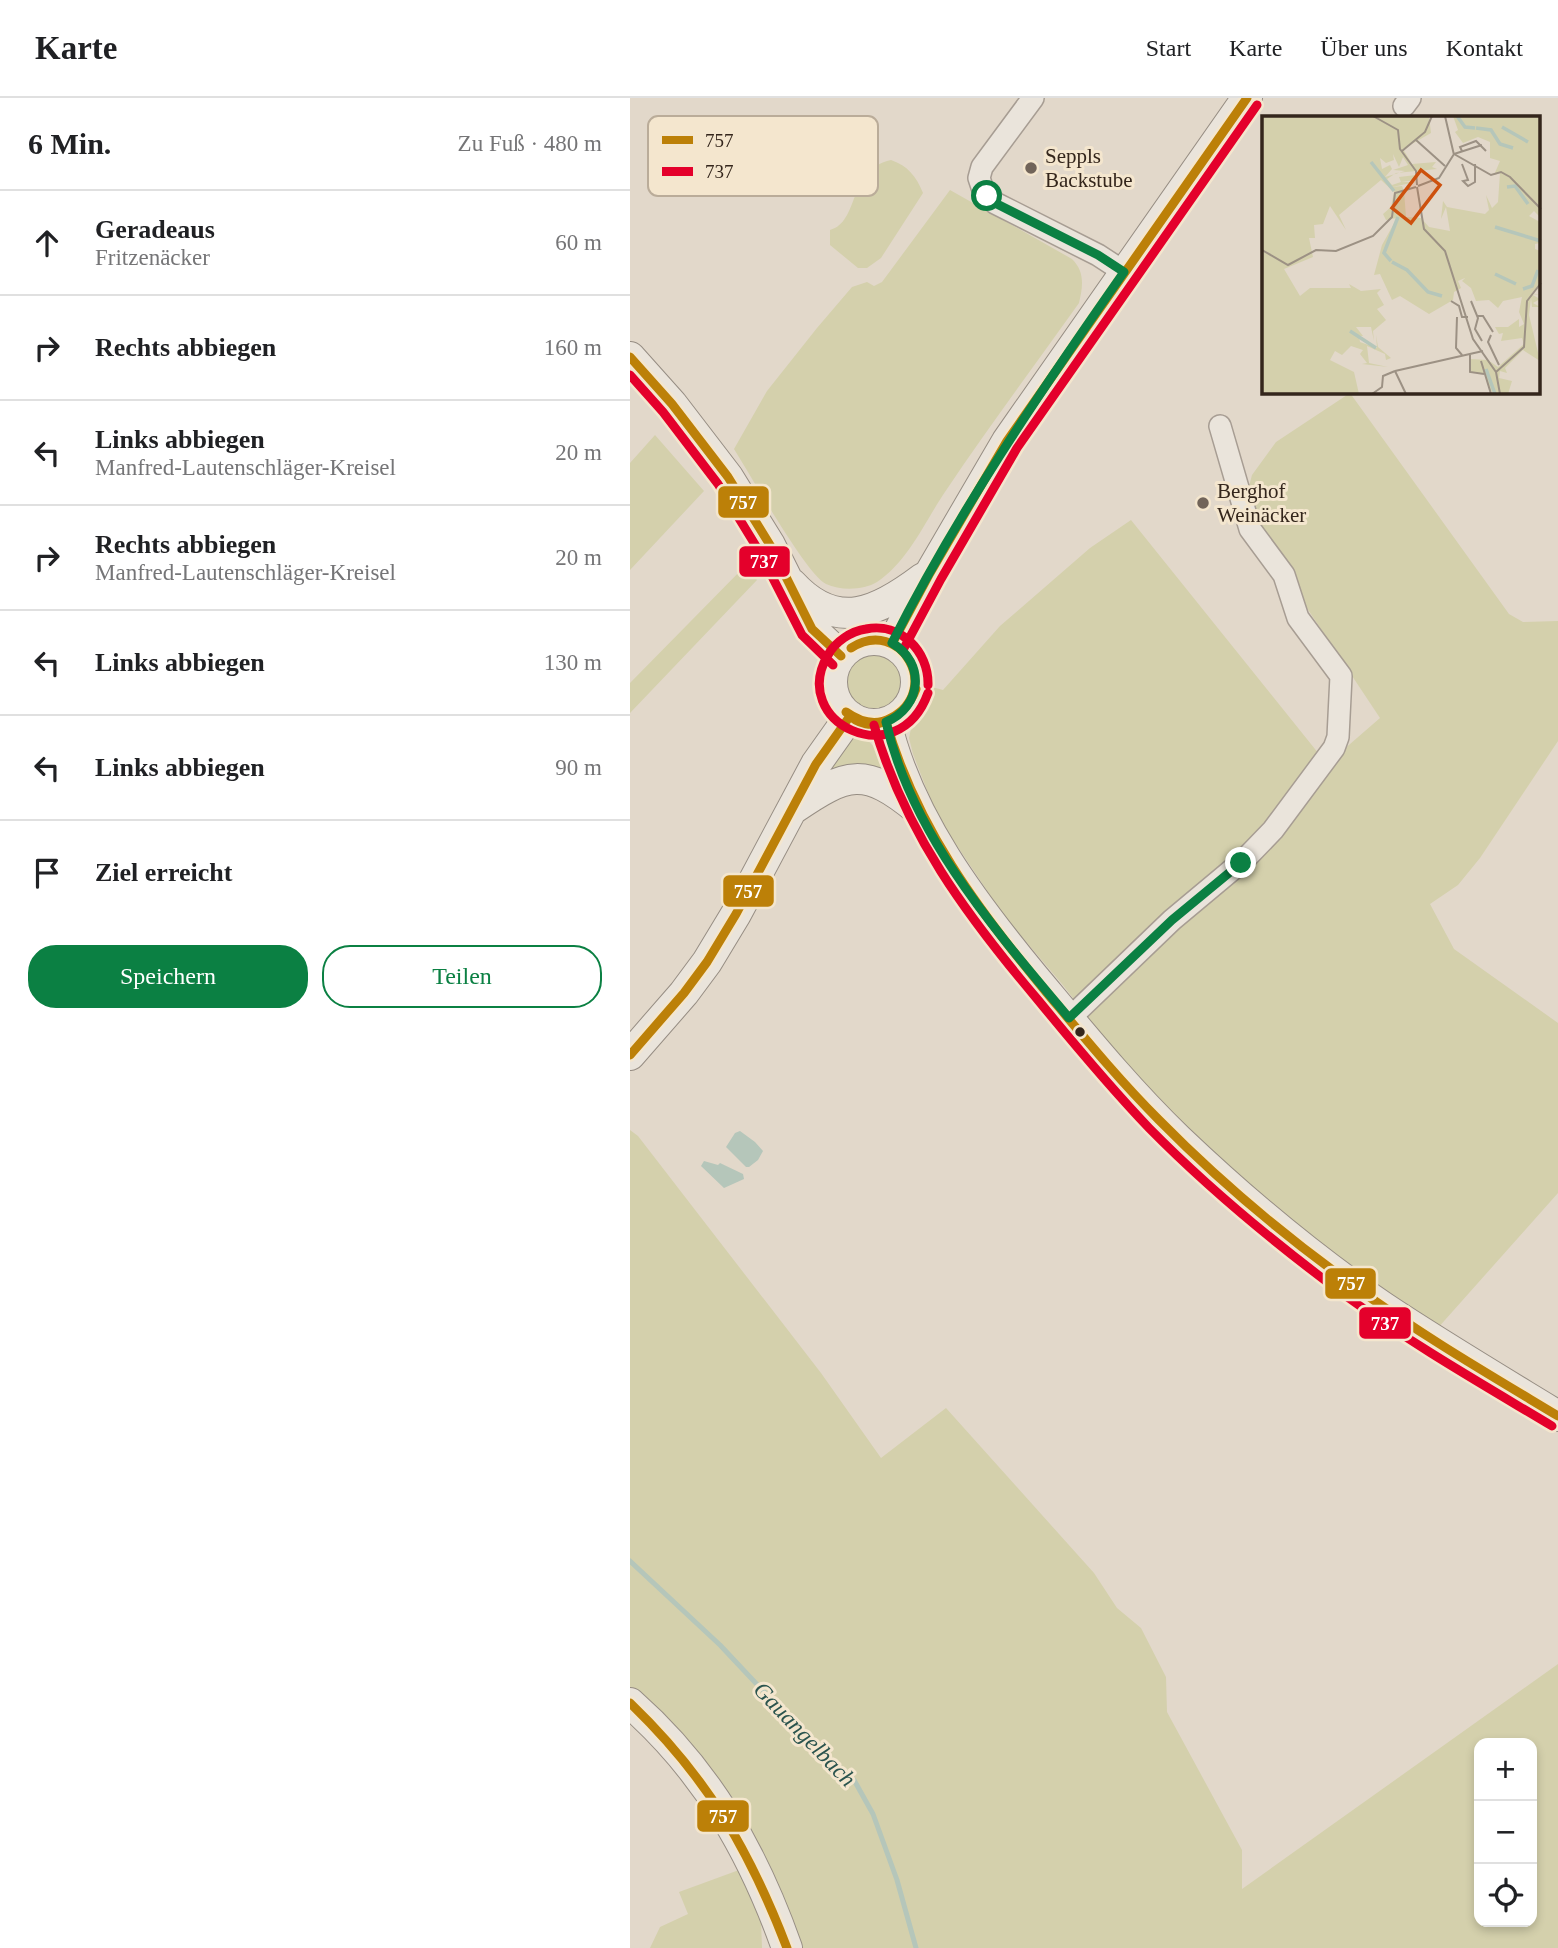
<!DOCTYPE html>
<html lang="de">
<meta charset="utf-8">
<style>
body{margin:0;font-family:Georgia,serif;background:#f2f2f2;color:#202124}
.controls{position:absolute;right:21px;bottom:21px;display:grid;overflow:hidden;border-radius:14px;box-shadow:0 4px 10px #0003}
.controls button{width:63px;height:63px;display:grid;place-items:center;padding:0;border:0;border-bottom:2px solid #e0e0e0;background:#fff;color:#202124;font:35px sans-serif}
.stop{position:absolute;width:21px;height:21px;margin:-16px;border:5px solid #0b8043;border-radius:50%;background:#fff}
.stop.end{background:#0b8043;border-color:#fff;box-shadow:0 2px 7px #0008}
.list{margin:0;padding:0;list-style:none}
h2{display:flex;justify-content:space-between;align-items:center;height:91px;margin:0;padding:0 28px;font-size:30px}
h2 small{font-size:23px;font-weight:400;color:#757577}
.list li{display:grid;grid-template-columns:46px 1fr auto;gap:21px;align-items:center;box-sizing:border-box;height:105px;padding:0 28px;border-top:2px solid #e0e0e0}
.list b{display:block;font-size:26px;white-space:nowrap}
.list p{margin:0;font-size:23px;white-space:nowrap;color:#757577}
.list em{font-size:23px;font-style:normal;color:#757577}
.actions{display:flex;gap:14px;padding:21px 28px}
.actions a{flex:1;padding:16px 0;border:2px solid #0b8043;border-radius:28px;text-align:center;font-size:24px;color:#0b8043}
.actions .main{background:#0b8043;color:#fff}
.icon{flex:none;width:38px;height:38px;fill:none;stroke:currentColor;stroke-width:2;stroke-linecap:round;stroke-linejoin:round}
.map{position:relative;flex:none;width:928px;height:1850px;overflow:hidden}
header{display:flex;align-items:center;gap:42px;box-sizing:border-box;height:98px;padding:0 35px;background:#fff;border-bottom:2px solid #e0e0e0}
header strong{font-size:33px}
nav{display:flex;gap:38px;margin-inline-start:auto;font-size:24px}
main{display:flex}
aside{flex:1;background:#fff}
.map>svg:first-child{display:block}
.green{fill:#d4d0ac;fill-rule:evenodd}
.water{fill:#b5c6ba}
.lines{fill:none;stroke-linecap:round;stroke-linejoin:round}
.stream{stroke:#b5c6ba;stroke-width:5}
.street-casing{stroke:#a79d93;stroke-width:24}
.secondary-casing{stroke:#968d83;stroke-width:32}
.street{stroke:#eae4db;stroke-width:21}
.secondary{stroke:#eae4db;stroke-width:30}
.bus-1-casing{stroke:#f4e6ce;stroke-width:14}
.bus-2-casing{stroke:#f4e6ce;stroke-width:14}
.bus-1{stroke:#bc8008;stroke-width:9}
.bus-2{stroke:#e4002b;stroke-width:9}
.route{stroke:#0b8043;stroke-width:9}
.poi-dot{fill:#716459;stroke:#f4e6ce;stroke-width:2.5}
.bus-dot{fill:#34261c;stroke:#f4e6ce;stroke-width:2.5}
.labels{text-anchor:middle;stroke-width:6;stroke-linejoin:round;paint-order:stroke}
.poi-label{font-size:21px;fill:#34261c;stroke:#f4e6ce;text-anchor:start}
.water-label{font-size:23px;font-style:italic;fill:#2b544e;stroke:#f4e6ce}
.inset-river{fill:none;stroke:#b5c6ba;stroke-width:3.5}
.inset-road{fill:none;stroke:#9c9184;stroke-width:2}
.view{fill:#cd510e;fill-opacity:0.15;stroke:#cd510e;stroke-width:3.5}
.inset-edge{fill:none;stroke:#34261c;stroke-width:3.5}
.key{fill:#f4e6ce;stroke:#baac99;stroke-width:2}
.key-label{font-size:19px;fill:#34261c}
.line-badge{stroke:#f4e6ce;stroke-width:2.5}
.badge-label{font-size:19px;text-anchor:middle;font-weight:bold;fill:#fff}
</style>
<header>
<strong>Karte</strong>
<nav><a>Start</a><a>Karte</a><a>Über uns</a><a>Kontakt</a></nav>
</header>
<main>
<aside>
<h2>6 Min.<small>Zu Fuß · 480 m</small></h2>
<ul class="list">
<li><svg class="icon" aria-label="ahead" viewBox="0 0 24 24"><path d="M12 20V5M6 11l6-6 6 6"/></svg><div><b>Geradeaus</b><p>Fritzenäcker</p></div><em>60 m</em></li>
<li><svg class="icon" aria-label="right" viewBox="0 0 24 24"><path d="M7 20v-9h11M14 6l5 5-5 5"/></svg><div><b>Rechts abbiegen</b></div><em>160 m</em></li>
<li><svg class="icon" aria-label="left" viewBox="0 0 24 24"><path d="M17 20v-9H6M10 6l-5 5 5 5"/></svg><div><b>Links abbiegen</b><p>Manfred-Lautenschläger-Kreisel</p></div><em>20 m</em></li>
<li><svg class="icon" aria-label="right" viewBox="0 0 24 24"><path d="M7 20v-9h11M14 6l5 5-5 5"/></svg><div><b>Rechts abbiegen</b><p>Manfred-Lautenschläger-Kreisel</p></div><em>20 m</em></li>
<li><svg class="icon" aria-label="left" viewBox="0 0 24 24"><path d="M17 20v-9H6M10 6l-5 5 5 5"/></svg><div><b>Links abbiegen</b></div><em>130 m</em></li>
<li><svg class="icon" aria-label="left" viewBox="0 0 24 24"><path d="M17 20v-9H6M10 6l-5 5 5 5"/></svg><div><b>Links abbiegen</b></div><em>90 m</em></li>
<li><svg class="icon" aria-label="arrive" viewBox="0 0 24 24"><path d="M6 21V4h12l-3 4 3 4H6"/></svg><div><b>Ziel erreicht</b></div></li>
</ul>
<div class="actions"><a class="main">Speichern</a><a>Teilen</a></div>
</aside>
<div class="map">
<svg width="928" height="1850" viewBox="0 0 928 1850">
<rect width="100%" height="100%" fill="#e2d8ca"/>
<path class="green" d="M 261,62 C 278,68 286,78 293,95 L 251,160 L 237,170 L 228,170 L 200,147 L 200,132 C 230,124 217,72 261,62 Z
M 320,92 L 442,161 C 455,174 453,188 449,205 C 405,267 359,328 317,391 C 296,421 279,463 247,484 C 234,492 211,493 196,486 C 176,476 120,376 104,351 L 137,293 L 187,230 L 222,189 L 237,184 L 244,188 L 252,184 Z
M 720,295 L 879,516 L 893,524 L 928,523 L 928,643 L 850,760 L 828,787 L 800,806 L 824,851 L 928,925 L 928,1095 L 807,1231 L 675,1140 L 522,1001 L 432,886 L 374,818 L 307,718 L 283,656 L 279,640 L 283,621 L 302,589 L 313,592 L 370,528 L 460,450 L 501,422 L 697,666 L 750,620 L 635,447 L 617,396 L 622,377 L 646,344 Z
M 25,337 L 74,393 L 0,472 L 0,365 Z
M 116,467 L 127,482 L 0,615 L 0,585 Z
M213 583a31 31 0 1 1 62 0a31 31 0 1 1-62 0Z
M 233,637 L 245,650 L 259,678 L 189,682 L 217,644 Z
M 0,1032 L 8,1038 L 191,1275 L 251,1360 L 316,1310 L 464,1475 L 487,1510 L 511,1530 L 536,1579 L 537,1614 L 612,1752 L 612,1791 L 928,1566 L 928,1850 L 167,1850 L 40,1630 L 0,1590 ZM 849,1645 L 902,1645 L 902,1824 L 849,1824 Z
M 109,1772 L 131,1823 L 132,1850 L 20,1850 L 30,1829 L 58,1816 L 49,1794 Z"/>
<path class="water" d="M 110,1033 L 125,1044 L 133,1053 L 128,1062 L 119,1069 L 116,1069 L 96,1049 L 105,1035 Z
M 74,1063 L 88,1067 L 90,1065 L 113,1076 L 114,1081 L 94,1090 L 71,1068 Z"/>
<g class="lines">
<path class="stream" d="M 0,1463 L 90,1547 L 182,1645 L 224,1682 L 243,1716 L 267,1782 L 286,1850"/>
<defs>
<path id="street" d="M 403,0 L 352,69 L 349,80 L 352,89 L 365,105 L 468,157 L 494,174
M 774,8 L 780,0
M 439,921 L 542,822 L 615,761 L 643,732 L 704,650 L 708,639 L 711,578 L 668,520 L 654,477 L 620,431 L 590,328"/>
<path id="secondary" d="M 0,259 L 42,306 L 98,379 L 140,447 L 182,531 L 211,558
M 162,486 C 207,535 248,514 293,480
M202 584a42 42 0 1 1 84 0a42 42 0 1 1-84 0Z
M 262,546 L 300,475 L 377,343 L 617,0
M 256,624 C 278,719 343,805 404,879 C 450,934 496,991 548,1041 C 612,1102 680,1159 753,1209 C 810,1247 869,1282 928,1318
M 163,711 C 217,674 235,668 288,712
M 0,957 L 54,895 L 77,864 L 106,816 L 186,666 L 220,618
M 0,1605 C 77,1673 123,1754 157,1850"/>
</defs>
<use href="#street" class="street-casing"/>
<use href="#secondary" class="secondary-casing"/>
<use href="#street" class="street"/>
<use href="#secondary" class="secondary"/>
<defs>
<path id="bus-1" d="M 0,259 L 42,306 L 98,379 L 140,447 L 182,531 L 211,558
M 262,546 L 300,475 L 377,343 L 617,0
M 216,614 C 230,624 245,629 261,620 C 313,592 271,518 221,550
M 216,614 C 240,641 276,619 286,591
M 256,624 C 287,730 347,811 417,895 C 453,938 489,982 529,1022 C 590,1084 657,1140 727,1190 C 791,1237 860,1277 928,1318
M 0,957 L 54,895 L 77,864 L 106,816 L 186,666 L 220,618
M 0,1605 C 77,1679 119,1751 157,1850"/>
<path id="bus-2" d="M 0,277 L 33,314 L 88,386 L 129,453 L 172,537 L 203,567
M 273,552 L 311,481 L 387,350 L 627,7
M 298,595 C 268,678 158,624 198,557 C 205,544 221,533 236,531 C 270,524 299,553 298,587
M 244,627 C 275,735 337,818 408,902 C 444,946 480,989 519,1030 C 579,1091 647,1147 716,1198 C 782,1246 852,1286 922,1328"/>
</defs>
<use href="#bus-1" class="bus-1-casing"/>
<use href="#bus-2" class="bus-2-casing"/>
<use href="#bus-1" class="bus-1"/>
<use href="#bus-2" class="bus-2"/>
</g>
<g class="lines">
<path class="route" d="M 357,98 L 365,105 L 468,157 L 494,174 C 410,294 328,414 262,545 C 296,565 292,609 256,624 C 282,738 366,833 439,920 L 542,822 L 611,765"/>
</g>
<g class="poi-dot">
<circle cx="401" cy="70" r="7"/>
<circle cx="573" cy="405" r="7"/>
</g>
<circle class="bus-dot" cx="450" cy="934" r="6"/>
<g class="labels">
<g class="poi-label">
<text x="415" y="65">Seppls<tspan x="415" dy="24">Backstube</tspan></text>
<text x="587" y="400">Berghof<tspan x="587" dy="24">Weinäcker</tspan></text>
</g>
<g class="water-label">
<text transform="translate(175 1636) rotate(46)" y="8">Gauangelbach</text>
</g>
</g>
<g transform="translate(632 18)">
<rect width="278" height="278" fill="#e2d8ca"/>
<path d="M 0,0 L 167,0 L 169,17 L 141,33 L 150,48 L 174,46 L 170,51 L 175,53 L 134,57 L 125,63 L 130,69 L 139,66 L 137,61 L 154,59 L 155,64 L 139,66 L 154,66 L 130,71 L 140,70 L 142,75 L 144,101 L 159,102 L 167,111 L 188,115 L 184,91 L 179,103 L 181,85 L 185,91 L 223,98 L 227,94 L 224,79 L 230,92 L 236,86 L 238,57 L 232,59 L 238,45 L 228,42 L 228,26 L 216,21 L 201,27 L 193,16 L 196,14 L 191,0 L 278,0 L 278,101 L 272,95 L 267,100 L 278,106 L 278,127 L 273,128 L 273,133 L 278,135 L 278,168 L 270,177 L 278,179 L 269,178 L 278,183 L 271,187 L 278,191 L 270,191 L 269,182 L 267,199 L 278,245 L 261,234 L 243,252 L 245,257 L 238,255 L 237,262 L 250,265 L 246,278 L 228,275 L 223,258 L 208,256 L 208,243 L 226,244 L 236,251 L 262,228 L 260,222 L 239,225 L 241,217 L 237,218 L 233,211 L 246,211 L 257,203 L 257,211 L 262,208 L 257,196 L 260,181 L 241,185 L 236,192 L 227,184 L 214,185 L 209,172 L 200,165 L 203,162 L 196,165 L 199,172 L 192,176 L 191,184 L 167,198 L 138,180 L 130,184 L 118,158 L 112,159 L 120,129 L 135,102 L 124,104 L 121,98 L 129,91 L 132,76 L 119,64 L 77,99 L 84,114 L 68,90 L 61,108 L 52,109 L 53,122 L 47,122 L 51,141 L 22,153 L 38,180 L 48,172 L 89,172 L 87,168 L 99,175 L 119,173 L 115,177 L 122,189 L 115,193 L 124,204 L 111,215 L 112,225 L 109,211 L 94,211 L 101,220 L 97,220 L 98,226 L 115,232 L 114,219 L 116,231 L 129,242 L 124,244 L 123,238 L 105,230 L 107,247 L 126,251 L 100,248 L 105,247 L 98,238 L 101,234 L 89,230 L 80,239 L 73,235 L 68,244 L 92,256 L 97,278 L 0,278 ZM 131,38 L 137,51 L 141,41 L 146,49 L 131,54 L 143,55 L 123,61 L 130,53 L 128,49 L 120,53 L 118,42 L 124,47 L 132,44 Z" fill="#d4d0ac" fill-rule="evenodd"/>
<path class="inset-river" d="M 195,0 L 203,11 L 213,12M 240,11 L 266,26M 214,12 L 229,14 L 238,28 L 251,32M 109,46 L 132,75M 245,71 L 253,70 L 266,88M 233,111 L 279,125M 129,145 L 122,137 L 136,101M 130,146 L 145,154 L 166,176 L 180,180M 233,158 L 254,168M 261,173 L 270,170 L 276,154M 88,215 L 114,232M 224,253 L 233,278"/>
<path class="inset-road" d="M 111,0 L 136,14 L 138,33 L 154,55 L 155,69M 183,0 L 192,39M 154,24 L 183,50M 140,35 L 163,16 L 170,0M 200,35 L 198,31 L 214,25 L 224,35M 192,38 L 220,29M 200,48 L 206,64 L 201,65 L 206,70 L 213,66 L 213,48M 156,70 L 177,62 L 192,38 L 229,59 L 239,56 L 248,61 L 279,93M 155,71 L 162,113 L 183,135 L 211,223 L 234,256 L 262,231 L 265,185 L 279,167M 0,134 L 26,149 L 54,134 L 74,135 L 111,120 L 130,101 L 133,77 L 154,71M 189,185 L 197,190 L 200,201 L 206,201M 209,185 L 216,202 L 213,213 L 220,225M 215,200 L 221,200 L 231,216M 195,201 L 194,232 L 200,239M 229,219 L 226,226 L 237,249M 208,238 L 208,256 L 222,258M 219,245 L 229,278M 133,255 L 221,235M 133,255 L 144,278M 234,256 L 238,278M 110,278 L 120,271 L 121,260 L 133,255"/>
<path class="view" d="M 159,54 L 178,69 L 149,107 L 130,92 Z"/>
<rect width="278" height="278" class="inset-edge"/>
</g>
<rect x="18" y="18" width="230" height="80" rx="10" class="key"/>
<rect x="32" y="38" width="31" height="8" fill="#bc8008"/>
<rect x="32" y="69" width="31" height="9" fill="#e4002b"/>
<g class="key-label">
<text x="75" y="49">757</text>
<text x="75" y="80">737</text>
</g>
<g class="line-badge">
<rect x="87" y="387" width="53" height="34" rx="7" fill="#bc8008"/>
<rect x="108" y="447" width="53" height="33" rx="7" fill="#e4002b"/>
<rect x="92" y="776" width="53" height="34" rx="7" fill="#bc8008"/>
<rect x="694" y="1169" width="53" height="33" rx="7" fill="#bc8008"/>
<rect x="728" y="1208" width="54" height="34" rx="7" fill="#e4002b"/>
<rect x="66" y="1701" width="54" height="34" rx="7" fill="#bc8008"/>
</g>
<g class="badge-label">
<text x="113" y="411">757</text>
<text x="134" y="470">737</text>
<text x="118" y="800">757</text>
<text x="721" y="1192">757</text>
<text x="755" y="1232">737</text>
<text x="93" y="1725">757</text>
</g>
</svg>
<div class="controls">
<button>+</button>
<button>−</button>
<button><svg class="icon" aria-label="locate" viewBox="0 0 24 24"><circle cx="12" cy="12" r="6"/><path d="M12 2v4M12 18v4M2 12h4M18 12h4"/></svg></button>
</div>
<div class="stop" style="left:357px;top:98px"></div>
<div class="stop end" style="left:611px;top:765px"></div>
</div>
</main>
